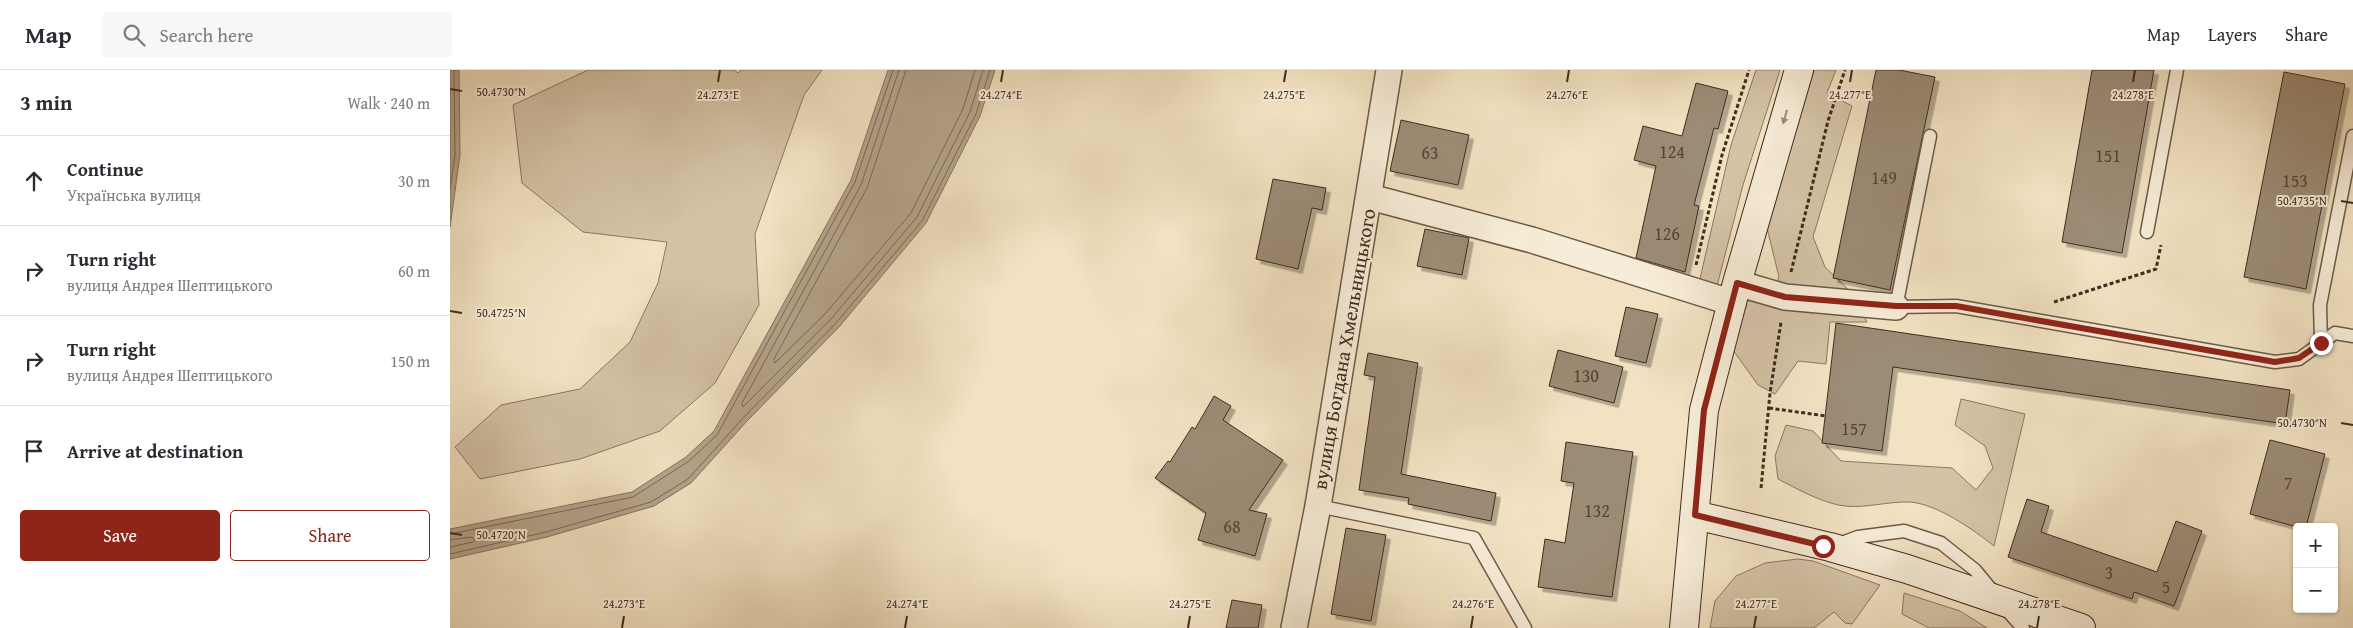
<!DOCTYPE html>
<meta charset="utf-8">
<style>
body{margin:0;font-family:"Gentium Book Plus",serif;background:#f7f7f7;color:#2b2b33}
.controls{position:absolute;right:15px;bottom:15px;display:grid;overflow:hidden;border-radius:5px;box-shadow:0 1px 4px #0004}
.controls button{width:45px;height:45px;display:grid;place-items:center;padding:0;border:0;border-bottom:1px solid #e1e1e2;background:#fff;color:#2b2b33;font:25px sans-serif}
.stop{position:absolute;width:15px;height:15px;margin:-11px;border:4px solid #8f2418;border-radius:50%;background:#fff}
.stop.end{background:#8f2418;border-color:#fff;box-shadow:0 1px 5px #0008}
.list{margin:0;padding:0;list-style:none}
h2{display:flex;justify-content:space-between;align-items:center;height:65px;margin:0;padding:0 20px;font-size:21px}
h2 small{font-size:16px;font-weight:400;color:#7c7c81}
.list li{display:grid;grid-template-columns:32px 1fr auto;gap:15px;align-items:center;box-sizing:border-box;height:90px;padding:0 20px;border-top:1px solid #e1e1e2}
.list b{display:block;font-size:19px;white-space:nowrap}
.list p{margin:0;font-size:16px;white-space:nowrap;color:#7c7c81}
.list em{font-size:16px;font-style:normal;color:#7c7c81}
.actions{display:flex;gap:10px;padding:15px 20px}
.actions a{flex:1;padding:11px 0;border:1px solid #8f2418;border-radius:5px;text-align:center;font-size:18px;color:#8f2418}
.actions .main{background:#8f2418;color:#fff}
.icon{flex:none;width:28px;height:28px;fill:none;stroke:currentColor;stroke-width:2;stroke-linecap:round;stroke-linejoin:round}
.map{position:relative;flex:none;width:1903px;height:558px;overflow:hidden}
header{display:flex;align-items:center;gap:30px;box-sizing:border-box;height:70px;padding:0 25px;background:#fff;border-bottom:1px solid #e1e1e2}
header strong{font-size:24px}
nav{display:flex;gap:28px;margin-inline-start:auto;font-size:18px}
.search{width:350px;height:45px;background:#f7f7f7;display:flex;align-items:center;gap:12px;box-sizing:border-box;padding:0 18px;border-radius:5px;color:#7c7c81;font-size:19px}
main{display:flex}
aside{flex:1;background:#fff}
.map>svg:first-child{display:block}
.green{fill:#d4c3a6;stroke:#8a7862}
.water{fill:#b5a48b;stroke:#867460}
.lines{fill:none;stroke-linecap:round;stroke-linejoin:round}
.shore{stroke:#7a6855;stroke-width:1}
.building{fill:#9c8b74;stroke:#3f2c1f;filter:url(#shadow)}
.lane-casing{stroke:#6c5a48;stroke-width:15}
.street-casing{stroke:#6c5a48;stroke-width:28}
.secondary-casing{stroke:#3f2c1f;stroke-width:30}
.path{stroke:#3f2c1f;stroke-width:3;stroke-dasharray:4 2.5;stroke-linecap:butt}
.lane{stroke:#f7ecd7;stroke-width:12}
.street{stroke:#f7ecd7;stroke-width:25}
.secondary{stroke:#f7ecd7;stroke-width:28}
.oneway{fill:#9b8c7b}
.route{stroke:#8f2418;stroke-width:6}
.ticks{fill:none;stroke:#3f2c1f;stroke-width:2}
.labels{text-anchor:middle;stroke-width:4;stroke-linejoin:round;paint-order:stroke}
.number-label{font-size:18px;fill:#564434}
.street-label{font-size:20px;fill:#3f2c1f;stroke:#f7ecd7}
.ticks-label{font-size:12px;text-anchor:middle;fill:#3f2c1f;stroke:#f7ecd7;stroke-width:4;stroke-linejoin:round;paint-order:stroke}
</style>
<header>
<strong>Map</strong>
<div class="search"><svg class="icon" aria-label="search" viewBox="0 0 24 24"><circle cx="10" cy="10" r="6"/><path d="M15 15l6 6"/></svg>Search here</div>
<nav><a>Map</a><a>Layers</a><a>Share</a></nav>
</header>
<main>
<aside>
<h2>3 min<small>Walk · 240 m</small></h2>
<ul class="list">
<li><svg class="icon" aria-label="ahead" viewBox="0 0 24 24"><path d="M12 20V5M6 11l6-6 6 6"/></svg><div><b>Continue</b><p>Українська вулиця</p></div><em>30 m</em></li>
<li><svg class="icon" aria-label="right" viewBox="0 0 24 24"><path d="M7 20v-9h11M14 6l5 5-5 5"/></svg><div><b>Turn right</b><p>вулиця Андрея Шептицького</p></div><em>60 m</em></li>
<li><svg class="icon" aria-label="right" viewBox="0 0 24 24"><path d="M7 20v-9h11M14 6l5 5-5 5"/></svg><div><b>Turn right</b><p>вулиця Андрея Шептицького</p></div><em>150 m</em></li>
<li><svg class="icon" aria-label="arrive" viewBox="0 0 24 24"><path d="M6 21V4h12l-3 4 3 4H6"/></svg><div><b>Arrive at destination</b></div></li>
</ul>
<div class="actions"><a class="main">Save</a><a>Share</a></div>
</aside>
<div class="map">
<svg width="1903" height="558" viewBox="0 0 1903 558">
<defs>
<filter id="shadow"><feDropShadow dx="4.5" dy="4.5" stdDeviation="0" flood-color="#0004"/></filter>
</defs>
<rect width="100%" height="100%" fill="#f2e2c2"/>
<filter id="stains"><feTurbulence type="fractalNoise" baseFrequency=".004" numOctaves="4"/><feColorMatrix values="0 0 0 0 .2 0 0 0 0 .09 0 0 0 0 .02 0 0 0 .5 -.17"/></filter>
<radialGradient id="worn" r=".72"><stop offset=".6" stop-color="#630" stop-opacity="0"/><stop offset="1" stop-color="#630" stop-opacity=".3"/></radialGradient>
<path class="green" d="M 138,0 L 284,0 L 288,3 L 291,0 L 372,0 L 354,25 L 305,164 L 309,235 L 265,313 L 210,361 L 130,389 L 30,409 L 5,377 L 51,335 L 130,319 L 180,272 L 208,213 L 217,172 L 133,162 L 72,113 L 63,35 Z
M 1306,0 L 1330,0 L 1293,115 L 1267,216 L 1249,213 L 1281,75 Z
M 1364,0 L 1386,0 L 1377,23 L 1402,36 L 1363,167 L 1375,197 L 1403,224 L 1417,252 L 1380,252 L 1376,294 L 1348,291 L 1325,324 L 1308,315 L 1283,280 L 1295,231 L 1319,230 L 1329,207 L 1317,158 Z
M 1511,329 L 1575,344 L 1544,476 C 1524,460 1487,434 1460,432 C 1437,431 1411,440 1388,435 C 1367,430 1347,419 1328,409 L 1325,386 L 1336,355 L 1363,361 L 1391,391 L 1502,398 L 1526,420 L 1543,398 L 1535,376 L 1505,355 Z
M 1348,489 L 1363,491 L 1430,515 L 1402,554 L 1395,553 L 1384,542 L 1364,558 L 1260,558 L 1265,531 L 1286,506 L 1315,493 Z
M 1454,523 L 1510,541 L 1537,558 L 1479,558 L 1452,544 Z"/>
<path class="water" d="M 0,0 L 9,0 L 10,85 L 0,157 Z
M 438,0 L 545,0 L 530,46 L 476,153 L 389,257 L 298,350 L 241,413 L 204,436 L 97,467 L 0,489 L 0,459 L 182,422 L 236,387 L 264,361 L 401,110 Z"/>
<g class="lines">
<path class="shore" d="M 449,0 L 411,115 L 292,333 L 293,337 L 381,249 L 467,147 L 520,42 L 533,0
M 456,0 L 417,118 L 324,289 L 325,293 L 375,244 L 461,143 L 513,39 L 525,0
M 0,119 L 5,85 L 4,0
M 0,464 L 183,427 L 239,391 L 267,365 L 405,112 L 443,0
M 0,470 L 22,467 L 25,470 L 23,472 L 0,477
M 0,484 L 96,462 L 201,432 L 238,409 L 294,347 L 386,253 L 472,151 L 526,44 L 540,0"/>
</g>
<path class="building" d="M 1426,0 L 1449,0 L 1485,7 L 1440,220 L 1383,208 Z
M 1642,0 L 1704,0 L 1672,183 L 1612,172 Z
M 1834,2 L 1895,14 L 1856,219 L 1794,207 Z
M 1246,13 L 1278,21 L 1268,59 L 1264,58 L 1244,135 L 1249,136 L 1235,202 L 1186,188 L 1206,96 L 1184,90 L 1193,56 L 1232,66 Z
M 951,50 L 1019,65 L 1008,115 L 940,101 Z
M 823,109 L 876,118 L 872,140 L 862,138 L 848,199 L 806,189 Z
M 975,159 L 1019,168 L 1012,205 L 967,196 Z
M 1176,237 L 1208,244 L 1196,293 L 1165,286 Z
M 1386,253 L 1840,320 L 1835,354 L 1443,297 L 1432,381 L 1372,373 Z
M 1108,280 L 1173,297 L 1164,333 L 1099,316 Z
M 918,283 L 968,293 L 951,404 L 1046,423 L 1041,451 L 958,434 L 959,428 L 909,420 L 925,307 L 914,305 Z
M 764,326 L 781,336 L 773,350 L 833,390 L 799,440 L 817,444 L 805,486 L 748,470 L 756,443 L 705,408 L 718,391 L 720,392 L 742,357 L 745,359 Z
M 1820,370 L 1875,384 L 1856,457 L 1847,457 L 1800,444 Z
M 1116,372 L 1183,382 L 1162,527 L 1088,517 L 1095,469 L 1115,473 L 1124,413 L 1111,411 Z
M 1577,429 L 1599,436 L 1591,462 L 1707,502 L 1726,451 L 1752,461 L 1724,536 L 1684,522 L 1682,529 L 1558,487 Z
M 896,458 L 936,465 L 921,551 L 881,544 Z
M 782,530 L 812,535 L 808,558 L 776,558 Z"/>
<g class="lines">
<defs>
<path id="lane" d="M 1480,66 L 1446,237 L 1506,236 L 1825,292 L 1849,289 L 1885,263 L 1903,266
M 1697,162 L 1727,0
M 1871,273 L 1870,235 L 1903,66
M 868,436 L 1024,468 L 1075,558
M 1386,475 L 1408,467 L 1454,461 L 1491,473 L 1525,500 L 1544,523
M 1556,539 L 1573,558"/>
<path id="street" d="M 920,127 L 1082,170 L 1283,233
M 1287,213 L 1335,227 L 1446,237
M 844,558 L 868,436 L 939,0"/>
<path id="secondary" d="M 1245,445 L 1380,477 L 1457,499 L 1631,558
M 1234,558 L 1254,340 L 1287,213 L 1349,0"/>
</defs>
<use href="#lane" class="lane-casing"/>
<use href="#street" class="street-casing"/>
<use href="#secondary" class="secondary-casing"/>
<path class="path" d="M 1246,195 L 1272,85 L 1299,0
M 1341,202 L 1378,51 L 1395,0
M 1604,232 L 1706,199 L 1711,175
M 1319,338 L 1376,346
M 1311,418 L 1320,323 L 1331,252"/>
<use href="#lane" class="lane"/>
<use href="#street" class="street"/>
<use href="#secondary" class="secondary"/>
</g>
<defs><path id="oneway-solid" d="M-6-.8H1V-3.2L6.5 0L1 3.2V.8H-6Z" transform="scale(1.25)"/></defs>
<use class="oneway" href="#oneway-solid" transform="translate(1335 47) rotate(106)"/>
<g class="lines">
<path class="route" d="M 1373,476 L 1245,445 L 1254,340 L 1287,213 L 1335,227 L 1446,236 L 1506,236 L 1825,292 L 1849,288 L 1871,273"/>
</g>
<path class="ticks" d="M 268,12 L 270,0M 551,12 L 553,0M 834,12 L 836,0M 1117,12 L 1119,0M 1400,12 L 1402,0M 1683,12 L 1685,0M 0,19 L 12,21M 1891,131 L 1903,133M 0,241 L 12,243M 1891,353 L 1903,355M 0,463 L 12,465M 172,558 L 174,546M 455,558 L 457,546M 738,558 L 740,546M 1021,558 L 1023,546M 1304,558 L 1306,546M 1587,558 L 1589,546"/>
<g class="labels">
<g class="number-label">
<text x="1222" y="88">124</text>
<text x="980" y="89">63</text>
<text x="1658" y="92">151</text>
<text x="1434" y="114">149</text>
<text x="1845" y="117">153</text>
<text x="1217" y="170">126</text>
<text x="1136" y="312">130</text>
<text x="1404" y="365">157</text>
<text x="1838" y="419">7</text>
<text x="1147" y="447">132</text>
<text x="782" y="463">68</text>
<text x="1659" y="509">3</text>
<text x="1716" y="523">5</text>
</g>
<g class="street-label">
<text transform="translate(894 279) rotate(-80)" y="7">вулиця Богдана Хмельницького</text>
</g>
</g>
<g class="ticks-label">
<text x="51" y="26">50.4730°N</text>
<text x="268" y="29">24.273°E</text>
<text x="551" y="29">24.274°E</text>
<text x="834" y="29">24.275°E</text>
<text x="1117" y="29">24.276°E</text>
<text x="1683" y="29">24.278°E</text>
<text x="1400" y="29">24.277°E</text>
<text x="1852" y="135">50.4735°N</text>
<text x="51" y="247">50.4725°N</text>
<text x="1852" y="357">50.4730°N</text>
<text x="51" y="469">50.4720°N</text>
<text x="174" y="538">24.273°E</text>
<text x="457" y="538">24.274°E</text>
<text x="740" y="538">24.275°E</text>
<text x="1023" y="538">24.276°E</text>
<text x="1306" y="538">24.277°E</text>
<text x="1589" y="538">24.278°E</text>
</g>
<rect width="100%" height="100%" filter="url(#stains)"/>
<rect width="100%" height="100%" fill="url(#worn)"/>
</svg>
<div class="controls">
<button>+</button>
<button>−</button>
</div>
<div class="stop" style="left:1373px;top:476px"></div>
<div class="stop end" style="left:1871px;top:273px"></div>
</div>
</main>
